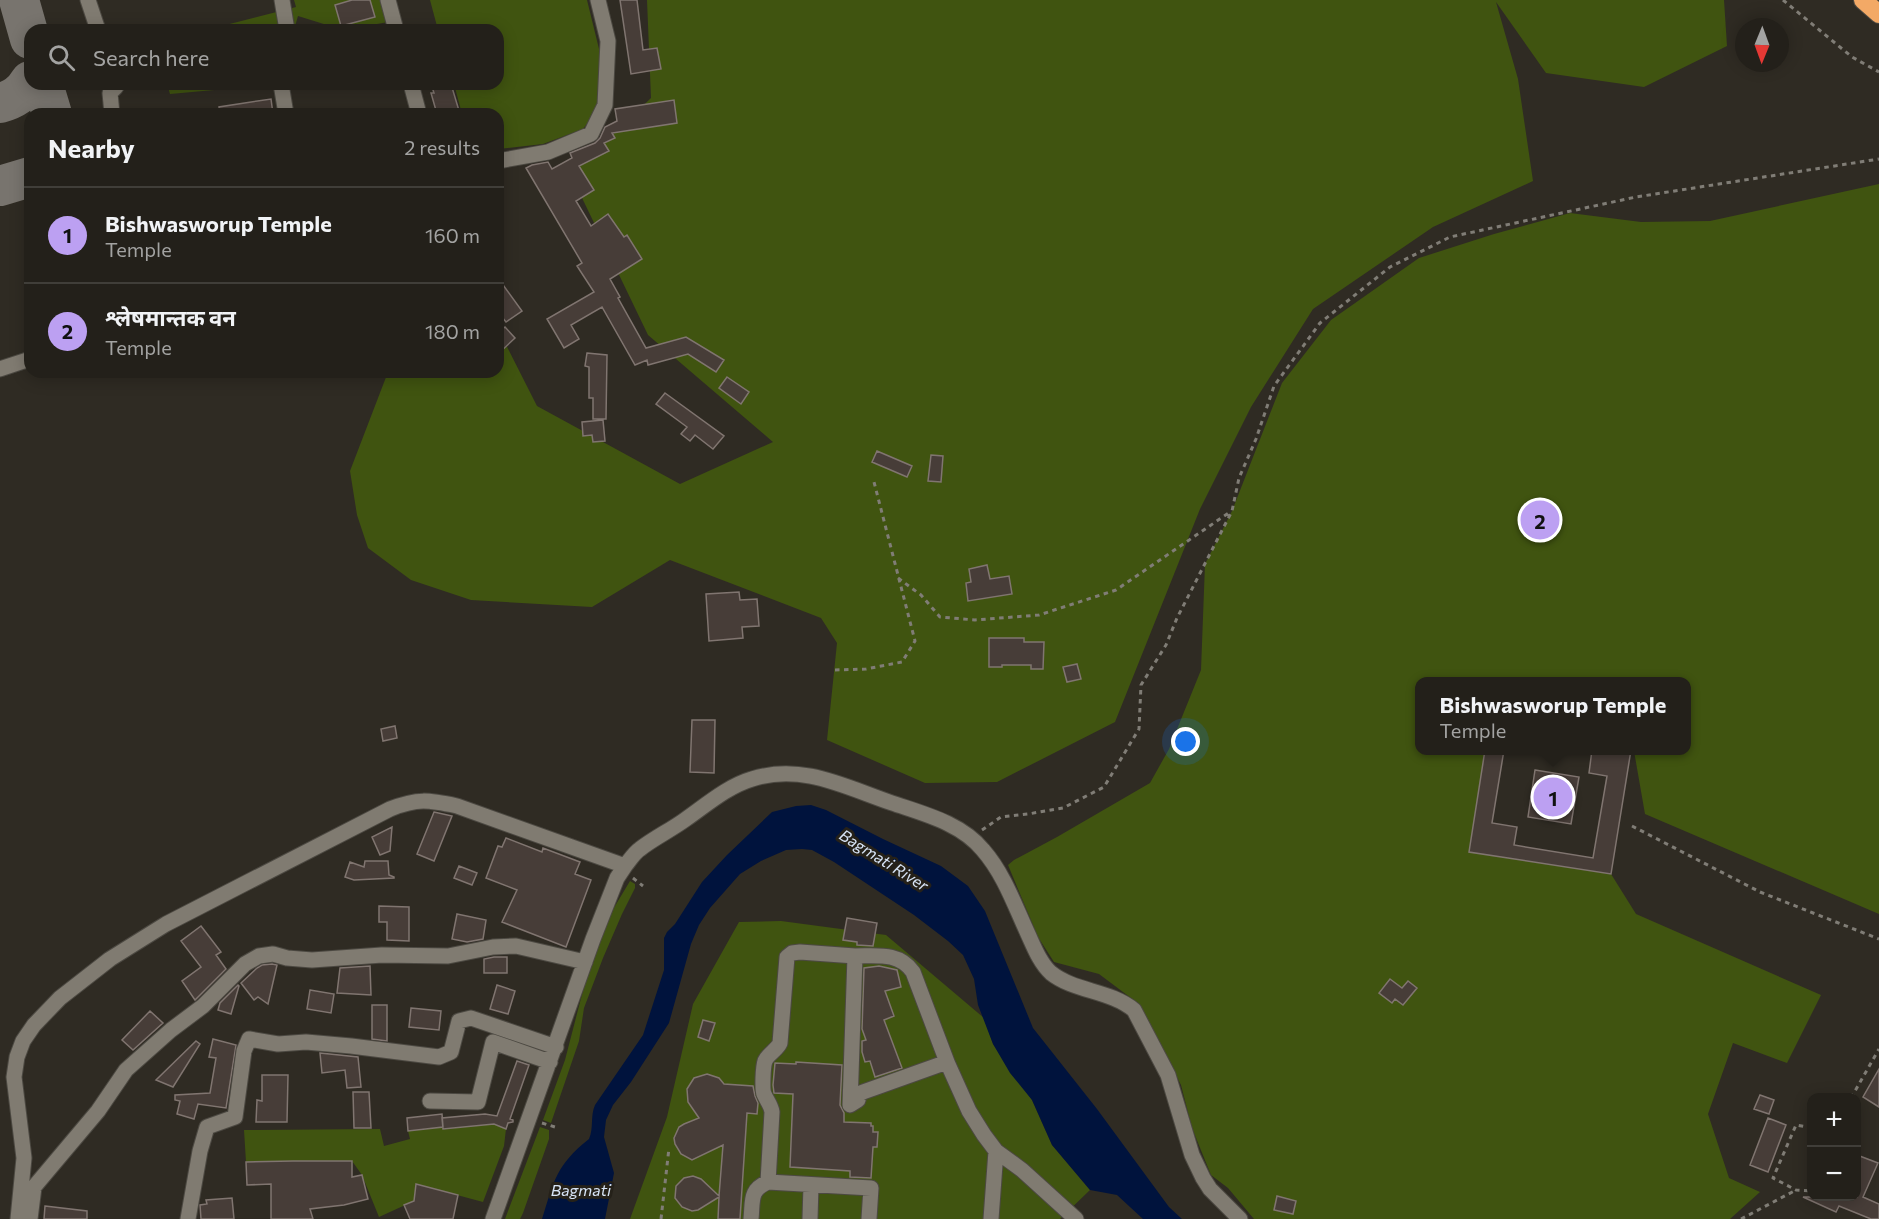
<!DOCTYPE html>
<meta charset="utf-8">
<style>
body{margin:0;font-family:Commissioner,"Noto Sans Devanagari",sans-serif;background:#2f2d27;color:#f1f3f6}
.controls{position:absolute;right:18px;bottom:18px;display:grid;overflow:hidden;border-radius:12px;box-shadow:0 3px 15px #0003}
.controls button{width:54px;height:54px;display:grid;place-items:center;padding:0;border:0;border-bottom:2px solid #403e39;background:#23201a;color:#f1f3f6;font:30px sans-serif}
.compass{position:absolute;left:1735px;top:18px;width:54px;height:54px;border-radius:50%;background:#23201a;box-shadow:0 3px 15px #0003;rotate:181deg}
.you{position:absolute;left:1186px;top:742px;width:21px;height:21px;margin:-15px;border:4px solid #fff;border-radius:50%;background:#1a73e8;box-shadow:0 0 0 9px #1a73e833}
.badge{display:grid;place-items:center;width:39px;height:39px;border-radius:50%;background:#bca0f2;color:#111;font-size:20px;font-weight:700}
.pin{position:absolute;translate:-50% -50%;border:3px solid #fff;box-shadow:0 2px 6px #0006}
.popup{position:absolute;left:1415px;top:677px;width:276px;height:78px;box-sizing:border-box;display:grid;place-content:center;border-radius:12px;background:#23201a;filter:drop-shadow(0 2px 4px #0005);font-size:20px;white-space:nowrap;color:#a3a3a2}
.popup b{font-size:22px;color:#f1f3f6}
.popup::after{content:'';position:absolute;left:50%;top:100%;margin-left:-12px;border:12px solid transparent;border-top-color:#23201a}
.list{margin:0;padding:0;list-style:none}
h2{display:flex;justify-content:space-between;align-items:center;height:78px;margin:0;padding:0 24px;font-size:26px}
h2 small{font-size:20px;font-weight:400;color:#a3a3a2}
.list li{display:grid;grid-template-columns:39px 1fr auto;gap:18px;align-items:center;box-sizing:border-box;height:96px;padding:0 24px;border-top:2px solid #403e39}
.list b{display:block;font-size:22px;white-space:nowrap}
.list p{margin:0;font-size:20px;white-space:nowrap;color:#a3a3a2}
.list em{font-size:20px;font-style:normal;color:#a3a3a2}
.icon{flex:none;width:33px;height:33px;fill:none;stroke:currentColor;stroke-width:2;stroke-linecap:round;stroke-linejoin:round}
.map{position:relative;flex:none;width:1879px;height:1219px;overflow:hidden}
.search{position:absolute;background:#23201a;box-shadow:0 3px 15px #0003;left:24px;top:24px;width:480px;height:66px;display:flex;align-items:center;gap:15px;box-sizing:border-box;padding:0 21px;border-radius:18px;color:#a3a3a2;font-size:22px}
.panel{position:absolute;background:#23201a;box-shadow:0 3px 15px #0003;left:24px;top:108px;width:480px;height:270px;border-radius:18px}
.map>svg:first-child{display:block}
.green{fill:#405410}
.water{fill:#00133d}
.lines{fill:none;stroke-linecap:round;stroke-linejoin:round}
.taxiway{stroke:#78746e;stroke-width:40}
.building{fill:#473d38;stroke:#807570;stroke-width:1.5}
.minor-casing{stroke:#4c4942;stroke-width:17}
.highway-casing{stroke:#4c4942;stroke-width:20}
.path{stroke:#807d76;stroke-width:3;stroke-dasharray:4.5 4.5;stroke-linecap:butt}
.minor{stroke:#807b71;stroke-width:15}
.highway{stroke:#f3a966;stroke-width:18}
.labels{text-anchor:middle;stroke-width:6;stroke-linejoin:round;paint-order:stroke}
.water-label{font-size:16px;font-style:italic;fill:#d7e4f6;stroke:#252119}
</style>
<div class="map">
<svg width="1879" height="1219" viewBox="0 0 1879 1219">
<rect width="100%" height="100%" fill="#2f2b23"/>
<path class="green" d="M 294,0 L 386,0 L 394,21 L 343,30 L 298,16 L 294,30 L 206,30 L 296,7 Z
M 430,0 L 587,0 L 600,53 L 600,90 L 596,112 L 583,129 L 543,144 L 498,149 L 498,114 L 462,114 L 454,84 L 498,84 L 498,30 L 438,30 Z
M 647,0 L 1724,0 L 1727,46 L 1644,87 L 1546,73 L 1496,2 L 1518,79 L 1533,181 L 1433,227 L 1313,309 L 1251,407 L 1200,509 L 1115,722 L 997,782 L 925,783 L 827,740 L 837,643 L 821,618 L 670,560 L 592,607 L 471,600 L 411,580 L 368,548 L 357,515 L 350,471 L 388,372 L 498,372 L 498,329 L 537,406 L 680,484 L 773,442 L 648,335 L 571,175 L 651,98 Z
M 167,84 L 282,84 L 170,94 Z
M 1879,184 L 1879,914 L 1645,814 L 1634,751 L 1686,750 L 1686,682 L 1420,682 L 1420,750 L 1485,751 L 1469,852 L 1611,874 L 1636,914 L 1821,995 L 1787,1063 L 1733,1043 L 1708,1114 L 1729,1178 L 1760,1192 L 1730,1219 L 1254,1219 L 1228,1188 L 1211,1175 L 1192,1128 L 1181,1085 L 1139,1004 L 1099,974 L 1054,962 L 1038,937 L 1008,865 L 1014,860 L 1057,837 L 1150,783 L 1169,749 L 1201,670 L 1205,564 L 1232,511 L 1282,383 L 1331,320 L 1419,258 L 1494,234 L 1570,213 L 1641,222 L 1710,221 Z
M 630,881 L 635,884 L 635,888 L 622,914 L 603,958 L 584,1008 L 579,1041 L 551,1123 L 543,1120 L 565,1060 L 586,979 L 595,952 L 612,911 Z
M 781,921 L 886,935 L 984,1018 L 993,1044 L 1032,1100 L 1052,1145 L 1090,1190 L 1060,1219 L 630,1219 L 667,1117 L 693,1004 L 739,922 Z
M 494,1124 L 506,1129 L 504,1146 L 483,1202 L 416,1184 L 414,1201 L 379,1217 L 362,1175 L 352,1161 L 246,1162 L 244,1130 L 380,1129 L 384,1146 L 410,1139 L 408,1131 L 443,1127 L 444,1129 Z
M 540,1127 L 549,1130 L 549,1139 L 523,1213 L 520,1219 L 505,1219 Z"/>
<path class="water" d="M 811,805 L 826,810 L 883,839 L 941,866 L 968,886 L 985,911 L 1033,1028 L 1097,1109 L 1169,1207 L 1182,1219 L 1143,1219 L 1117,1195 L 1090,1190 L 1052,1145 L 1032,1100 L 1010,1073 L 993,1044 L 978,1005 L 974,979 L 963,955 L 948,941 L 914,915 L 834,862 L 812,850 L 802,849 L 786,850 L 761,861 L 740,874 L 710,908 L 699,925 L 691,944 L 669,1023 L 631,1082 L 613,1105 L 606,1120 L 604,1137 L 614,1173 L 605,1219 L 542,1219 C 554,1181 556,1165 589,1139 C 594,1128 590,1116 595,1105 L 643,1035 L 664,970 L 664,938 L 667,932 L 675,924 L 702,882 L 727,855 L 772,812 L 796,806 Z"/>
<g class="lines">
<path class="taxiway" d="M 19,0 L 30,39
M 43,84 L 52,114
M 0,103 C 14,99 22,94 30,81
M 0,186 L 30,177"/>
</g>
<path class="building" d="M 352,0 L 370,0 L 375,17 L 341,26 L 335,5 Z
M 620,0 L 637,0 L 643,50 L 657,48 L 661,69 L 631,74 Z
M 431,84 L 451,84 L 460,114 L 437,114 L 431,93 L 434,93 Z
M 271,99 L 273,114 L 220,114 L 219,107 Z
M 674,100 L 677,123 L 612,133 L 615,138 L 604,143 L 609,151 L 579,166 L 594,190 L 576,201 L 591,226 L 608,214 L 624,237 L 627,235 L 642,259 L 610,279 L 620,297 L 618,298 L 646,348 L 686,337 L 724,360 L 716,372 L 688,354 L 648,365 L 647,360 L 635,365 L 602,307 L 571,325 L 579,339 L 564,348 L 547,319 L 594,292 L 577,266 L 582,263 L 526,168 L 532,165 L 548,162 L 552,169 L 572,158 L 570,153 L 595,143 L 600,138 L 605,127 L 617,121 L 615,109 Z
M 498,278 L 522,311 L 506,322 L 498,312 Z
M 505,327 L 515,338 L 498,354 L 498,333 Z
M 587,353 L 607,355 L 606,419 L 593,419 L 593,398 L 589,398 L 589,367 L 585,366 Z
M 727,377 L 749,392 L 741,404 L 719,388 Z
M 665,393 L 724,436 L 713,449 L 695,435 L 690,441 L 681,434 L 687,427 L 656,404 Z
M 603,420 L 605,441 L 593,442 L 592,435 L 583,436 L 582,422 Z
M 877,451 L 912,466 L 907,477 L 872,462 Z
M 931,455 L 943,456 L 941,482 L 928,481 Z
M 987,565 L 990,579 L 1009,576 L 1012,594 L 968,601 L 966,583 L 971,582 L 969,569 Z
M 739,592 L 740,600 L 757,599 L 759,626 L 742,627 L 743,638 L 709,641 L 706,594 Z
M 989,638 L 1024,638 L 1024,642 L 1044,642 L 1043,669 L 1031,669 L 1031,665 L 1002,665 L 1002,667 L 989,667 Z
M 1077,664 L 1081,679 L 1067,682 L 1063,667 Z
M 692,720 L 715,720 L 714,773 L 690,772 Z
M 395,726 L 397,738 L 383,741 L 381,729 Z
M 1485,750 L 1504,750 L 1492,823 L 1517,827 L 1514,845 L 1593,858 L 1607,776 L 1589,773 L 1592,750 L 1631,750 L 1611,874 L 1469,852 Z
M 1535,770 L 1579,777 L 1571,824 L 1528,817 Z
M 434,812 L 452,816 L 434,861 L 417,854 Z
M 392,827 L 390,851 L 380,855 L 372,837 Z
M 506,838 L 542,852 L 543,848 L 580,862 L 575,874 L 591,880 L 566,947 L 502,922 L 517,890 L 486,878 L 498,846 L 502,847 Z
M 365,861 L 388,861 L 389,875 L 394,877 L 394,878 L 354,880 L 345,877 L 350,862 L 364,867 Z
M 459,866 L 477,873 L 472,885 L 454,878 Z
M 379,906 L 409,907 L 409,941 L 387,940 L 387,922 L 379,922 Z
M 457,914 L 486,920 L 483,939 L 467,942 L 452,939 Z
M 847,918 L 877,923 L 873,946 L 857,945 L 857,942 L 843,940 Z
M 201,926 L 221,952 L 216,955 L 226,969 L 195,1000 L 182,981 L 201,967 L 181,941 Z
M 494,957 L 507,957 L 507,973 L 484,973 L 484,959 Z
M 272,964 L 277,965 L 268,1004 L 258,997 L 254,1000 L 241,983 L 257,968 L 262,965 Z
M 370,966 L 371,995 L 337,993 L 340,968 Z
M 879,966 L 897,970 L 901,987 L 885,991 L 894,1016 L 884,1020 L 902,1068 L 875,1077 L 870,1061 L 865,1062 L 862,1052 L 862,1041 L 866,1040 L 862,1029 L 864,968 Z
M 1390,979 L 1402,988 L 1408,981 L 1417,988 L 1403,1005 L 1395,999 L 1392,1003 L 1379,993 Z
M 238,985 L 239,986 L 231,1014 L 218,1010 L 220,1003 Z
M 497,985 L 515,991 L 508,1014 L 490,1009 Z
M 310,990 L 334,994 L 331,1013 L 307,1009 Z
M 372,1005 L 387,1005 L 387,1041 L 372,1039 Z
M 411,1008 L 441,1011 L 439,1030 L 409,1027 Z
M 150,1011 L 163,1023 L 133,1050 L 122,1040 Z
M 703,1020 L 715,1023 L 709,1041 L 698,1037 Z
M 213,1039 L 236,1045 L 226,1108 L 198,1104 L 194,1119 L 177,1114 L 180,1101 L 175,1100 L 175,1095 L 210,1093 L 216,1058 L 209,1057 Z
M 196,1041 L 200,1044 L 173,1087 L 156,1080 Z
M 320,1053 L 358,1057 L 361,1087 L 347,1088 L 345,1070 L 322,1073 Z
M 517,1061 L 529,1065 L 510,1119 L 513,1120 L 513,1122 L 508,1123 L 506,1129 L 494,1124 L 443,1129 L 442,1118 L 485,1114 L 497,1116 Z
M 796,1062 L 842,1065 L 840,1105 L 844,1113 L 844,1122 L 871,1123 L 871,1126 L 873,1126 L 873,1132 L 878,1132 L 877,1147 L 873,1147 L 871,1178 L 850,1177 L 850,1171 L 790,1167 L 793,1094 L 774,1093 L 773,1085 L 775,1063 L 796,1064 Z
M 1879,1069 L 1879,1107 L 1863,1097 Z
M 707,1074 L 719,1078 L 724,1084 L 753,1086 L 755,1096 L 758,1103 L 757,1114 L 747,1113 L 740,1219 L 718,1219 L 719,1197 L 698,1210 L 692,1211 L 682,1207 L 675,1198 L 676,1186 L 684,1178 L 693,1176 L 701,1179 L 719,1196 L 723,1145 L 692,1160 L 681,1154 L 675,1144 L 674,1138 L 679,1127 L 684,1124 L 699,1118 L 688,1102 L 687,1089 L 694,1078 Z
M 262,1075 L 288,1075 L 287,1122 L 256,1122 L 257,1100 L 262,1101 Z
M 353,1092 L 369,1092 L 371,1128 L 354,1128 Z
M 1760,1095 L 1774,1100 L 1769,1114 L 1754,1109 Z
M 442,1114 L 443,1127 L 408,1131 L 407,1118 Z
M 1768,1118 L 1786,1125 L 1768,1172 L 1750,1165 Z
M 1857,1155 L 1878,1163 L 1863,1197 L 1879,1204 L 1879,1219 L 1871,1219 L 1839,1206 L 1836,1212 L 1803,1197 L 1857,1197 Z
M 293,1161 L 352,1161 L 352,1177 L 362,1175 L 368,1199 L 344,1205 L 310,1209 L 313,1219 L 271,1219 L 271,1184 L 247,1185 L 246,1162 Z
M 416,1184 L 458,1195 L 453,1219 L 410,1219 L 404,1205 L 414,1201 Z
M 1277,1196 L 1296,1201 L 1293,1214 L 1274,1210 Z
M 232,1198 L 234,1219 L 201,1219 L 200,1205 L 207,1204 L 206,1200 Z
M 45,1206 L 87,1211 L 87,1219 L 44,1219 Z"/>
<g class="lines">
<defs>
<path id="minor" d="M 88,0 L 98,30
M 282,0 L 287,30
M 388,0 L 396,30
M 281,84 L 286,114
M 411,84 L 419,114
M 112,114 L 110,93 L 116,87 L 115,84
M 498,161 L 548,152 L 591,134 L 605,105 L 608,41 L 598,0
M 0,369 L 30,359
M 855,956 C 877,956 899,952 913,972 L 947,1062
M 430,1101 L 478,1102 L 493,1042 L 550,1062
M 768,1182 L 871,1188 L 869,1219
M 18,1219 L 24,1158 L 14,1077 L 17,1057 L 23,1041 L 34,1025 L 60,998 L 110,959 L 166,924 L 390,809 C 418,798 428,800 457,806 L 625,866 C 630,860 634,853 640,849 C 654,838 671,830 686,819 C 706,805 728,786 752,779 C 802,763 845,787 892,803 C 924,814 961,823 983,850 C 1004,874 1015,906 1028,934 C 1034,947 1040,963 1051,973 C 1075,992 1110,990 1134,1010 L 1168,1075 L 1192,1155 L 1203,1178 L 1210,1189 L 1240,1219
M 30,1219 L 34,1187 L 98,1111 L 126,1070 L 171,1030 L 203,1006 L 245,964 L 259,956 L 273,954 L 287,958 L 312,960 L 382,955 L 448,956 L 493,947 L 516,946 L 585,962
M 188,1219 L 200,1151 L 207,1127 L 235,1117 L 244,1051 L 249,1039 L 278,1044 L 306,1042 L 351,1046 L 439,1057 L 451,1052 L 459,1021 L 471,1018 L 556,1047
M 493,1219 L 593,939 L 617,878 L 625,866
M 751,1219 C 753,1201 749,1190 768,1182 L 772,1112 C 771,1105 767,1101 764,1094 C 762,1089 763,1067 765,1061 C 768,1054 777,1050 780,1043 L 787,957 L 792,953 L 800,952 L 855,956 L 850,1105 L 858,1100 L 859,1094 L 863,1092 L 947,1062 L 969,1111 L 984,1135 L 996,1151 L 1022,1170 L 1076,1219
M 810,1219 L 811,1185
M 991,1219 L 996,1151"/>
<path id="highway" d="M 1863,0 L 1879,14"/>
</defs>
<use href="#minor" class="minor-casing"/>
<use href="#highway" class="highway-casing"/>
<path class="path" d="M 1783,0 L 1852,57 L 1879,72
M 898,578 L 921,595 L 940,617 L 975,620 L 1039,615 L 1116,590 L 1230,512
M 835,670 L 866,669 L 902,662 L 915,641 L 874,482
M 1632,826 L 1760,892 L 1879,939
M 982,830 L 1001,817 L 1028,814 L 1063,808 L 1104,787 L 1139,729 L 1141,685 L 1166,645 L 1177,618 L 1232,511 L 1239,478 L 1256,439 L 1274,386 L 1320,323 L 1390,267 L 1450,237 L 1636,197 L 1879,159
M 633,878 L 643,886
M 1851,1098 L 1879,1049
M 542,1123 L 555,1127
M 1812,1128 L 1796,1125 L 1773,1178 L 1796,1190 L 1812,1191
M 661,1219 L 669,1148
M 1741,1219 L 1796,1190"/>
<use href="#minor" class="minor"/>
<use href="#highway" class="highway"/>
</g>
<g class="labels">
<g class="water-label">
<text transform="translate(884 860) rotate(32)" y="6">Bagmati River</text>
<text x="581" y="1196">Bagmati</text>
</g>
</g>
</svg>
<div class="controls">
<button>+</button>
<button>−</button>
</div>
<svg class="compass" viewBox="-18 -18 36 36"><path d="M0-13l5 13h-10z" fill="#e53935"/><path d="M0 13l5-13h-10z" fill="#a3a3a2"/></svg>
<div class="you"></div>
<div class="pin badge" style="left:1553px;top:797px">1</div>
<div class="popup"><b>Bishwasworup Temple</b>Temple</div>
<div class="pin badge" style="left:1540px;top:520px">2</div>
<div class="search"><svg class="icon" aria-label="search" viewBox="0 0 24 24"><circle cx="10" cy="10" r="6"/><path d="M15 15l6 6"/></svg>Search here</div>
<section class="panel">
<h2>Nearby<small>2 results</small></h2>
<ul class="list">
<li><span class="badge">1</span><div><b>Bishwasworup Temple</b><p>Temple</p></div><em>160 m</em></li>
<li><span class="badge">2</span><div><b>श्लेषमान्तक वन</b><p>Temple</p></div><em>180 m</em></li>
</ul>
</section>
</div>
